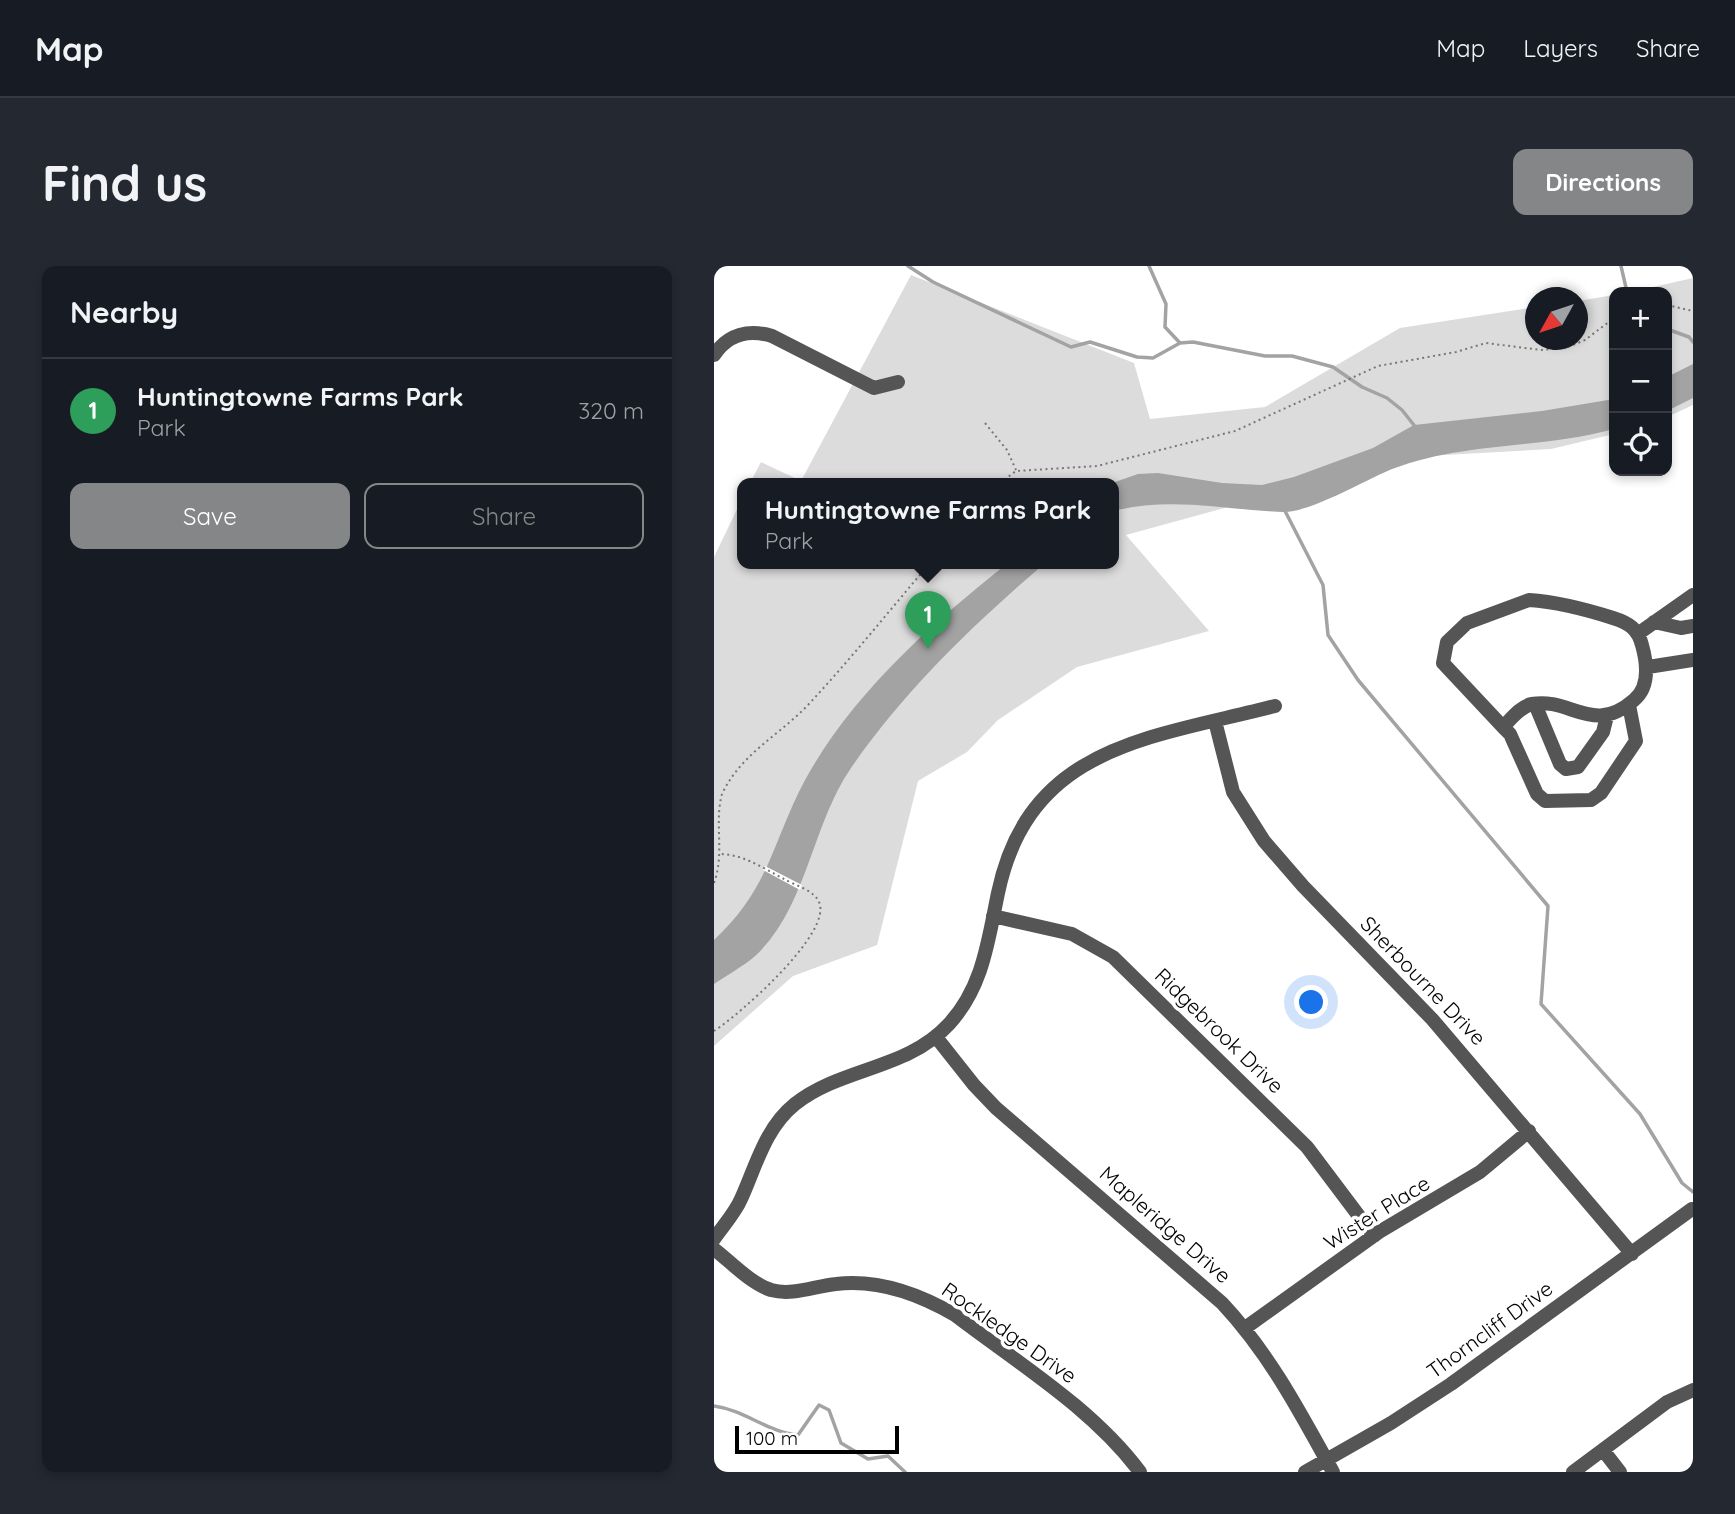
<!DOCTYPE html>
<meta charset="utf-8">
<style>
body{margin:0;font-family:Quicksand,sans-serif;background:#242831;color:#f1f3f6}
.controls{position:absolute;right:21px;top:21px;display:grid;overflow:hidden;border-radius:14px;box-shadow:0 4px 10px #0003}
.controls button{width:63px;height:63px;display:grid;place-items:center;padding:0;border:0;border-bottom:2px solid #363941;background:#171b24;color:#f1f3f6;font:35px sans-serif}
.compass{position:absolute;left:811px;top:21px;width:63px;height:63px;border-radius:50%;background:#171b24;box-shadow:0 4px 10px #0003;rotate:230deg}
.scale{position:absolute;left:21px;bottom:18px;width:164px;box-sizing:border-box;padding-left:7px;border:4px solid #000;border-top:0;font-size:19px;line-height:24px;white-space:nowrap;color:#000;-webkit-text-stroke:5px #fff;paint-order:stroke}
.you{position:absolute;left:598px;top:737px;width:24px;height:24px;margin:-18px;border:5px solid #fff;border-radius:50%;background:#1a73e8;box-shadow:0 0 0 10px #1a73e833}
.badge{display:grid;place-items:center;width:46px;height:46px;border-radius:50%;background:#858687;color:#fff;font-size:23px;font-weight:700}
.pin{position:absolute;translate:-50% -58px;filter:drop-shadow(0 2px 4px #0008)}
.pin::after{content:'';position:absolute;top:37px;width:24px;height:21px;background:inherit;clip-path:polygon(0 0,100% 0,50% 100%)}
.popup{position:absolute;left:23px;top:212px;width:382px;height:91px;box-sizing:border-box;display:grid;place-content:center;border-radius:14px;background:#171b24;filter:drop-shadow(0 2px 5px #0005);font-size:23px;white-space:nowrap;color:#9ea1a6}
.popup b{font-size:26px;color:#f1f3f6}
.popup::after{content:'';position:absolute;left:50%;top:100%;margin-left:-14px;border:14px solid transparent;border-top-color:#171b24}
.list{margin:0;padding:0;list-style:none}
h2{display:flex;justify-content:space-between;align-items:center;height:91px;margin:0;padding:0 28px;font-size:30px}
h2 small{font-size:23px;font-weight:400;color:#9ea1a6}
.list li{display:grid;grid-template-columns:46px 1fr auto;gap:21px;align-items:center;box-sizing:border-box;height:105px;padding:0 28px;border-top:2px solid #363941}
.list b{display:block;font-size:26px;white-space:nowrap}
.list p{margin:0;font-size:23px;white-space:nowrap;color:#9ea1a6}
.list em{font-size:23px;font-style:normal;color:#9ea1a6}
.actions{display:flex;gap:14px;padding:21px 28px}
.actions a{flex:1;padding:16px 0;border:2px solid #858687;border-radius:14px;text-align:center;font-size:24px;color:#858687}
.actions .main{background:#858687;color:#fff}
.icon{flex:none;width:38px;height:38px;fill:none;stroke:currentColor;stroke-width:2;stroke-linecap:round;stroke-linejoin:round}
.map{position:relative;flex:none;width:979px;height:1206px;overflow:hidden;border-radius:14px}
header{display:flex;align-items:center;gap:42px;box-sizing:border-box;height:98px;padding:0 35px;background:#171b24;border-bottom:2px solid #363941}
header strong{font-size:33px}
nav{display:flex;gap:38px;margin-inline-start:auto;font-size:24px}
.intro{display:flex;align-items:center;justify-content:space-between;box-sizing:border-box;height:168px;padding:0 42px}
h1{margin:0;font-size:49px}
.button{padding:18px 32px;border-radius:14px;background:#858687;color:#fff;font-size:24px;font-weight:700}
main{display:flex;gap:42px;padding:0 42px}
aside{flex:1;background:#171b24;border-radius:14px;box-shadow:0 4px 10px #0003}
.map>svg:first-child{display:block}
.green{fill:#dcdcdc}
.water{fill:#a3a3a3}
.pier{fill:#fff}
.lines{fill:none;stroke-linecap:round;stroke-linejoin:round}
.stream{stroke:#a3a3a3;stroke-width:3.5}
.path{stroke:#777;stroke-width:2;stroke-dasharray:2 3.5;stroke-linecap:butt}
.minor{stroke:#555;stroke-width:14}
.labels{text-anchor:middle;stroke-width:7;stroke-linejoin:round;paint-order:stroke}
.street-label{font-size:21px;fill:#000;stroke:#fff}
</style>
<header>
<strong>Map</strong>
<nav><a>Map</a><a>Layers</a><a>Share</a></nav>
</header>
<div class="intro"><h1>Find us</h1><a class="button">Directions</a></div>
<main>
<aside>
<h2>Nearby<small></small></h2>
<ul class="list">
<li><span class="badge" style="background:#2e9e5b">1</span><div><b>Huntingtowne Farms Park</b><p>Park</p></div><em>320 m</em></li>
</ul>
<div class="actions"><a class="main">Save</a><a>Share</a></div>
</aside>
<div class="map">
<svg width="979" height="1206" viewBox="0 0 979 1206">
<rect width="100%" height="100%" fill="#fff"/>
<path class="green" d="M 197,9 L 420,97 L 436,153 L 551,141 L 686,62 L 821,41 L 822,74 L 864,74 L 864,35 L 900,29 L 900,168 L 837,183 L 657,193 L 514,241 L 412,269 L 495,365 L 363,401 L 284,454 L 253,486 L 204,515 L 163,679 L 79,710 L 0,780 L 0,291 L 28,233 L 29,297 L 400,297 L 400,217 L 36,217 L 47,196 L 87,215 Z
M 979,12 L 979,139 L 953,151 L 953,26 L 917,26 Z"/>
<path class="water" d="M 979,98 L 979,132 L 953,145 L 953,111 Z
M 900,133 L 900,163 C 825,184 742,175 669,207 C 645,218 595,246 570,246 C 513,244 456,230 400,245 L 398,217 L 424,208 L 444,207 L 508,217 L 548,219 L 580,211 L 659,182 L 700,159 L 828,145 Z
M 294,297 L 331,297 C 259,359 191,424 137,502 C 97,560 93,643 40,691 C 28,701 13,709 0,718 L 0,674 C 56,622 58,576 91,514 C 139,427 217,358 294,297 Z"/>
<path class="pier" d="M 51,600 L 88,619 L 86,624 L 49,604 Z"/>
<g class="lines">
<path class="stream" d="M 194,0 L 219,16 L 357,81 L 376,76 L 423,91 L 439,92 L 466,77 L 479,76 L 551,90 L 578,90 L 619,101 L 648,121 L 673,132 L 688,144 L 703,163
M 435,0 L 452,38 L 451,61 L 466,77
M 907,0 L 913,26
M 953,63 L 975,71 L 979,76
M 570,243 L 609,319 L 614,369 L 644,414 L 834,640 L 827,738 L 926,848 L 968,917 L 979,926
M 0,1140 C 31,1144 53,1166 84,1169 L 105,1139 L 115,1144 L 127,1177 L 154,1193 L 174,1190 L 191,1206"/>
<path class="path" d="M 953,39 L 979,45
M 271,157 L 293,184 L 302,204
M 286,217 L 302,205 L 383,200 L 521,165 L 664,100 L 742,86 L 772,77 L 827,84 L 854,81 L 871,74 L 900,52
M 0,617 C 11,587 0,557 8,528 C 27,488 64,470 93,440 C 136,394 175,345 216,297
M 0,765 C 25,749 119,667 105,636 C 100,624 80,619 70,613 C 49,602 29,588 5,588"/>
<path class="minor" d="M 0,89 C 14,68 35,63 58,70 L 160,122 L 184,116
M 815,334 C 844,336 871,343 899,352 C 915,357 924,363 928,379 C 933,397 936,421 920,434 C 879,470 856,431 818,438 C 807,440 797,453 789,461 L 729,397 L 733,376 L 753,357 Z
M 940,356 L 967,362 L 979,360
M 925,367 L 979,329
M 934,401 L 979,394
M 821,438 L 846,498 L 852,503 L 864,501 L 889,466 L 893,450
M 501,455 L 519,526 L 550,575 L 589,620 L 718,753 L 918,988
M 789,461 L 796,468 L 823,528 L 831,535 L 877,534 L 887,527 L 922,475 L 915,439
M 279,650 L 358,668 L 399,691 L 593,881 L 660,970
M 222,771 L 260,819 L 282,842 L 508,1037 C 555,1087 586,1146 619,1206
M 0,973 C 9,960 21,947 27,933 C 42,900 51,862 81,838 C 128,801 193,804 235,758 C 269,721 274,675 284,627 C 315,479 437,472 561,440
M 0,983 C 17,996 36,1017 57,1024 C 79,1030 101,1020 122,1018 C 164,1013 205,1028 241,1049 C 305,1098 378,1142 426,1206
M 531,1062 L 665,966 L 766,906 L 815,865
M 889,1184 L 906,1206
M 591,1206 L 677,1157 L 737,1118 L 978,943
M 859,1206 L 953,1136 L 979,1124"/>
</g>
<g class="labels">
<g class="street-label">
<text transform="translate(709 715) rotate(46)" y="7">Sherbourne Drive</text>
<text transform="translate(505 765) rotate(44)" y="7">Ridgebrook Drive</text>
<text transform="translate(663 947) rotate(-32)" y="7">Wister Place</text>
<text transform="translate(451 959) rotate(41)" y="7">Mapleridge Drive</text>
<text transform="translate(776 1064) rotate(-36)" y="7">Thorncliff Drive</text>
<text transform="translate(295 1067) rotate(35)" y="7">Rockledge Drive</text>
</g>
</g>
</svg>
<div class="controls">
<button>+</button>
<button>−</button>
<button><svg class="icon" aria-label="locate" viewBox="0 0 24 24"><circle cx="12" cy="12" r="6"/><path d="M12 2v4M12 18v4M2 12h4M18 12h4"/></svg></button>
</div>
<svg class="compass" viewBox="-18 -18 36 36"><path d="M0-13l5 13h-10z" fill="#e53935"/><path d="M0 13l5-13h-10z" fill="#9ea1a6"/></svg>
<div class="scale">100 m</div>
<div class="you"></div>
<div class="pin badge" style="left:214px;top:383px;background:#2e9e5b">1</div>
<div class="popup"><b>Huntingtowne Farms Park</b>Park</div>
</div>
</main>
